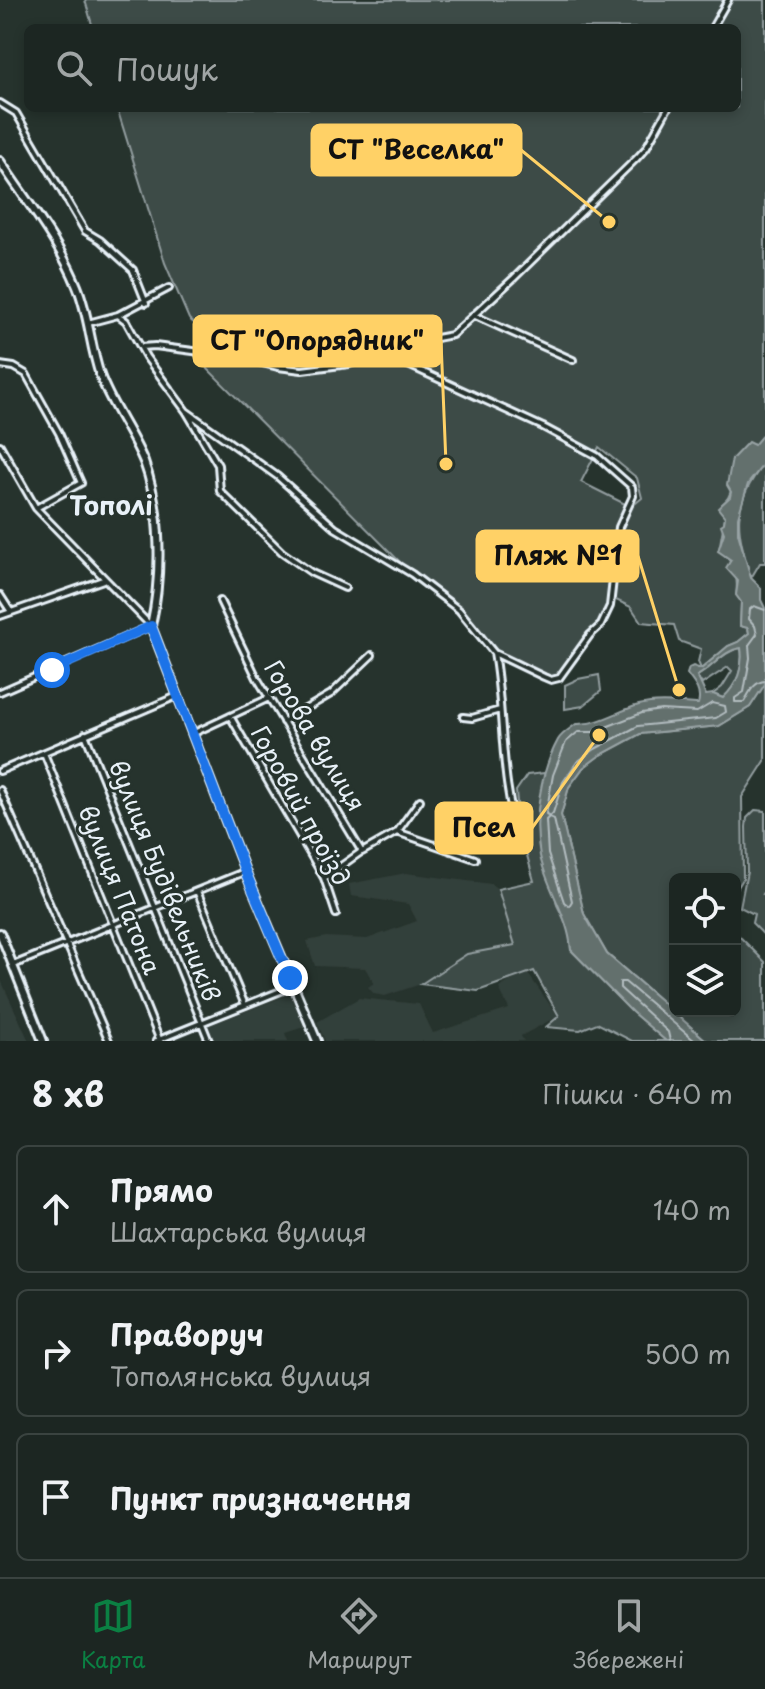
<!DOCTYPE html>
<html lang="uk">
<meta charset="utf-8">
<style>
body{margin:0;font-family:"Playpen Sans",sans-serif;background:#252e2a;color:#f1f3f6}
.controls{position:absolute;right:24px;bottom:24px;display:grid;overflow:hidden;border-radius:12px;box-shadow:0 4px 12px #0003}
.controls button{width:72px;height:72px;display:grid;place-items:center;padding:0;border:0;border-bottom:2px solid #3a4340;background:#1c2622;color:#f1f3f6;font:40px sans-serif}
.stop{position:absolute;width:24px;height:24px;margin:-18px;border:6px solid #1a73e8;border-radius:50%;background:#fff}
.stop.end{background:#1a73e8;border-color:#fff;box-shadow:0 2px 8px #0008}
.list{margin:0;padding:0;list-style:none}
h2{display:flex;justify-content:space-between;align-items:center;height:104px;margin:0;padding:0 32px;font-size:34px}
h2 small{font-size:26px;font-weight:400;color:#a0a5a5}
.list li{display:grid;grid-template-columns:52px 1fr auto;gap:24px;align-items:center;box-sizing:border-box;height:128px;margin:0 16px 16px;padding:0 16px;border:2px solid #3a4340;border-radius:12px}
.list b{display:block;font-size:30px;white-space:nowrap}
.list p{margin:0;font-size:26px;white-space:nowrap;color:#a0a5a5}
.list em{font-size:26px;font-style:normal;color:#a0a5a5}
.icon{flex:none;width:44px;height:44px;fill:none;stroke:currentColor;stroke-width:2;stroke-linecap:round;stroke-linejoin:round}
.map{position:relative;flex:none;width:765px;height:1041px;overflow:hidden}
.search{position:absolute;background:#1c2622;box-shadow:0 4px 12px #0003;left:24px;right:24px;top:24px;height:88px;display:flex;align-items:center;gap:20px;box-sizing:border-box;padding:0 28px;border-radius:12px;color:#a0a5a5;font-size:30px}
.sheet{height:536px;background:#1c2622}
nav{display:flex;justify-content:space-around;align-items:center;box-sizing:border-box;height:112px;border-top:2px solid #3a4340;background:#1c2622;font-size:22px;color:#a0a5a5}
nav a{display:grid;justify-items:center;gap:4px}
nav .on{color:#0b8043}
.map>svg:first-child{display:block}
.built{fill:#333f3a}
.green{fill:#3e4b47;stroke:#939ea0;stroke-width:2;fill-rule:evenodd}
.water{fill:#636f6d;stroke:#98a3a5;stroke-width:2;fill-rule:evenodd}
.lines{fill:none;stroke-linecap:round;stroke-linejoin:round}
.shore{stroke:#b3bdc0;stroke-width:2}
.street-casing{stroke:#e8f1f8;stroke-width:10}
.secondary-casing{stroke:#e8f1f8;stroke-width:12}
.street{stroke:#26332d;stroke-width:4}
.secondary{stroke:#26332d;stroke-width:6}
.route{stroke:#1a73e8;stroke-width:10}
.labels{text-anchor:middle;stroke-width:6;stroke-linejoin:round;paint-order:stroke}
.street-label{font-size:24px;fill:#e8f1f8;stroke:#26332d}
.neighbourhood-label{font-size:26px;font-weight:bold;fill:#e8f1f8;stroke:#26332d}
.leader{fill:none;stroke:#ffd166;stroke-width:3}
.callout-dot{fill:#ffd166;stroke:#26332d;stroke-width:3}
.callout{fill:#ffd166;stroke:#ffd166;stroke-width:3}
.callout-label{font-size:26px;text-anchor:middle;font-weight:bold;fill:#111}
</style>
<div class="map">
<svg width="765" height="1041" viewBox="0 0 765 1041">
<rect width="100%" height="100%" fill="#26332d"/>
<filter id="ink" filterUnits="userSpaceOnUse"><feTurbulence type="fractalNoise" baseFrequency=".0125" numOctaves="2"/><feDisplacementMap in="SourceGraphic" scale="16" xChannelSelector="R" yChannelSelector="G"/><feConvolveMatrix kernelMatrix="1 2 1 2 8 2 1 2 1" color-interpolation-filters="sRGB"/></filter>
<g filter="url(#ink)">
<path class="built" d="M 406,873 L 491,884 L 498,889 L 515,946 L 467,954 L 421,984 L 385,996 L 374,994 L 368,987 L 374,983 L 365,968 L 315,966 L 307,941 L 326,937 L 367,939 L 417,921 L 408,904 L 351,896 L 349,884 Z
M 526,971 L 558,1016 L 521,1036 L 524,1041 L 325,1041 L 317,1022 L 359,998 L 419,1004 L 433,1033 L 509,1009 L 499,988 Z
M 0,978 L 29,1041 L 0,1041 Z
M 290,994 L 304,1027 L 285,1033 L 288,1041 L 214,1041 L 208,1026 Z"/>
<path class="green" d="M 85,0 L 765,0 L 765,432 L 754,446 L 748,443 L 732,459 C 732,474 736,494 722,504 L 725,517 L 719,550 C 734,562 739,575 736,595 L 741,601 L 740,626 L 748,628 L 749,633 L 738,642 L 728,646 L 701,669 L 698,662 L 701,649 L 679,641 L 674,625 L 641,622 L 631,607 L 612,598 L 601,625 L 595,630 L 563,675 L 555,680 L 494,653 L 459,610 L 412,574 L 194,355 L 209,336 L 189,319 L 165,263 L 117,108 L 737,108 L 737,28 L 93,28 ZM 599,447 L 637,478 L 642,498 L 631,507 L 581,482 Z
M 765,462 L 765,563 L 760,563 L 751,578 C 736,527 730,507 765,462 Z
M 741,648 C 744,667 737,685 723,698 L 713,694 L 722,687 L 732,671 L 728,667 L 702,684 L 697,676 C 713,668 722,651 741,648 Z
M 599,675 L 601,691 L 583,706 L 565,709 L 565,685 L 578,679 Z
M 765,684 L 765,761 L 742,797 L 743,879 L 735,892 L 735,879 L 675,879 L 675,1011 L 735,1011 L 735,932 L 765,962 L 765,1041 L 707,1041 L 607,954 L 584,914 L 561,815 L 569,787 L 583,768 L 599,756 L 640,734 L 719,726 L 750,707 Z
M 545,773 L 538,811 L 557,905 L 569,929 L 571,950 L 632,1012 L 666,1041 L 632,1041 L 597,1023 L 580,1030 L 546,1027 L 559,1016 L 534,971 L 478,991 L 421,984 L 467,954 L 515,945 L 498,889 L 534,881 L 519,826 L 516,791 L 527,775 Z
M 755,810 L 765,811 L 765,890 L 763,894 L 765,894 L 765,936 L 752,923 L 754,914 L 740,907 L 747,872 L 746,827 L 747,818 Z"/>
<path class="water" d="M 765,432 L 765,462 L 748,484 L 738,517 L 738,533 L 751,578 L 761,588 L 761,600 L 765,608 L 765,684 L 750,707 L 719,726 L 640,734 L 599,756 L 583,768 L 569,787 L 561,815 L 584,914 L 607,954 L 707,1041 L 666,1041 L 632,1012 L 571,950 C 569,917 547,889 540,856 C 533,819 540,773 558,740 C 562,733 570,729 576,724 C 599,725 617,711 639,705 C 658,700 678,703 698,704 C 702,692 694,683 687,674 L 689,668 L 693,666 L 701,669 L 728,646 L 738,642 L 749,633 L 748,628 L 740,626 L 741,602 L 736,595 L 738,581 L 726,568 L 731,560 L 718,551 L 724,533 L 721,525 L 724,523 L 725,517 L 718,508 L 730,497 L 731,492 L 727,485 L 732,459 L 748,442 L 754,445 ZM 741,648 C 744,667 737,685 723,698 L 713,694 L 706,695 L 697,676 C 713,668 723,650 741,648 Z"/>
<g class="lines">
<path class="shore" d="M 765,610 L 754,606 L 750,609 L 749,619 L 755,626 L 757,634 L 749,645 L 750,658 L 744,692 L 735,698 L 735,702 L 744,702 C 749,694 753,682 765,681
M 712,703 L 725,706 L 726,712 L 716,718 L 638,726 L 595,749 L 577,762 L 563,782 L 553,813 L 550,816 L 546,814 L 553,775 L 566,742 L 578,732 L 593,732 L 642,713 L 661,710 L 697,712 Z
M 549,817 L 554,819 L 572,901 L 569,906 L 564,902 L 548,854 L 546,820 Z
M 670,1041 L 668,1032 L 620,988 L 620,982 L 625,982 L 695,1041"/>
<defs>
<path id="street" d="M 712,28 L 728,0
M 0,103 L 16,113 L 85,231 L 100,240 L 133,270 L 146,303
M 118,315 L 126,321 L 146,357 L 186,411 L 218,465 L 220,491 L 282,552 L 312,573 L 345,588
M 473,315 L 573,360
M 88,323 L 118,315 L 169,288
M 141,347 L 155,346 L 239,357 L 278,367 L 302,370 L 349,364 L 404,344 L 452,335 L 514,278 L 637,158 L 646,148 L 668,108
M 0,365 L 14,367 L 26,374 L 59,433 L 81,483 L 36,508
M 186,411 L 277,476 L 335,528 L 412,574 L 459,610 L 494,653 L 544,677 L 551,680 L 559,678 L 590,635 L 601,625 L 610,606 L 619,527 L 633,496 L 632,487 L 597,456 L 543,427 L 382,353
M 0,445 L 36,508 L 151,626 L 0,692
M 0,595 L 11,612
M 220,601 L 257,678 L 362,852 L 397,832 L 475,859
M 0,616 L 103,580
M 494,653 C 505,713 499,784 521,842
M 230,716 L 324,878 L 336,914
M 463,717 L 472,718 L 500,710
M 283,722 L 331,694 L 372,655
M 85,734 L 209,1041
M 192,734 L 269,698
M 44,753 L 160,1041
M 0,771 L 177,696
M 0,790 L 109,1041
M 397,832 L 420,800
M 324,878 L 361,852
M 197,891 L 245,1005
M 13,965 L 244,872
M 156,1041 L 293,986"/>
<path id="secondary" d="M 0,161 C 26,201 59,241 77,286 C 89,315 90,346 100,375 C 111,406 132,432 144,462 C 162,511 162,576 151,626 L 245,871 L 317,1041
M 0,933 L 43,1041"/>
</defs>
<use href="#street" class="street-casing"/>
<use href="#secondary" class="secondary-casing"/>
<use href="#street" class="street"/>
<use href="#secondary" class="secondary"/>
</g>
</g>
<g class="lines" filter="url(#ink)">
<path class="route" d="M 52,670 L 151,626 L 245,871 L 290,978"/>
</g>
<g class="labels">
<g class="street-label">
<text transform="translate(314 736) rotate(59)" y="8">Горова вулиця</text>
<text transform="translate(300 806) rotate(61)" y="8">Горовий проїзд</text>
<text transform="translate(164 881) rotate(68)" y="8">вулиця Будівельників</text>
<text transform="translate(119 890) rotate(68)" y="8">вулиця Патона</text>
</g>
<g class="neighbourhood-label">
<text x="111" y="515">Тополі</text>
</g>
</g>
<path class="leader" d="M609 222L521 150M446 464L441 341M679 690L638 556M599 735L532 828"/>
<g class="callout-dot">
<circle cx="609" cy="222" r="8"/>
<circle cx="446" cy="464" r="8"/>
<circle cx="679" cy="690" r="8"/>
<circle cx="599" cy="735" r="8"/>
</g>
<g class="callout">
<rect x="312" y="125" width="209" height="50" rx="8"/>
<rect x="194" y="316" width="247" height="50" rx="8"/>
<rect x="477" y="531" width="161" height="50" rx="8"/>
<rect x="436" y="803" width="96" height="50" rx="8"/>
</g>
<g class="callout-label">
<text x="416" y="159">СТ "Веселка"</text>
<text x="317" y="350">СТ "Опорядник"</text>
<text x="558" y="565">Пляж №1</text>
<text x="484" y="837">Псел</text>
</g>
</svg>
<div class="controls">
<button><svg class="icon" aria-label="locate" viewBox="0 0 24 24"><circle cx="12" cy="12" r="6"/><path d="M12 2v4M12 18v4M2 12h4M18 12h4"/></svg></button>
<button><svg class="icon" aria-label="layers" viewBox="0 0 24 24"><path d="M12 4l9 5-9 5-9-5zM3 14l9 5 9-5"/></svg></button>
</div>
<div class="stop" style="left:52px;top:670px"></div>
<div class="stop end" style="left:290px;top:978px"></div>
<div class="search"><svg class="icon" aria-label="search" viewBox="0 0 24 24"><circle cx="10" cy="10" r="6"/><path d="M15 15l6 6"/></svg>Пошук</div>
</div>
<section class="sheet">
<h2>8 хв<small>Пішки · 640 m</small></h2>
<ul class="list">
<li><svg class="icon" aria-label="ahead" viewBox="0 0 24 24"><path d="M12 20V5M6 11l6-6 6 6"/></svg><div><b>Прямо</b><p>Шахтарська вулиця</p></div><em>140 m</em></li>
<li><svg class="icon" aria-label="right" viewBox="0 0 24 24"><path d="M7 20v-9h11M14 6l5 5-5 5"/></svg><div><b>Праворуч</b><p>Тополянська вулиця</p></div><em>500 m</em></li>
<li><svg class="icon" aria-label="arrive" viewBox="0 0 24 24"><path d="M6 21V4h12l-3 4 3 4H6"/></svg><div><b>Пункт призначення</b></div></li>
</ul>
</section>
<nav>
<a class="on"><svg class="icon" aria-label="map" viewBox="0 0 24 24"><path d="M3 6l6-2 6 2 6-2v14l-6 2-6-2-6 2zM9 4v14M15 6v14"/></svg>Карта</a>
<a><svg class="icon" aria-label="directions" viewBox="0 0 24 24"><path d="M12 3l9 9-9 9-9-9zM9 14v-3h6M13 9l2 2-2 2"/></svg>Маршрут</a>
<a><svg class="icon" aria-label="saved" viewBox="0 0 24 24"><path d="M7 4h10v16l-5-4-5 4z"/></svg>Збережені</a>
</nav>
